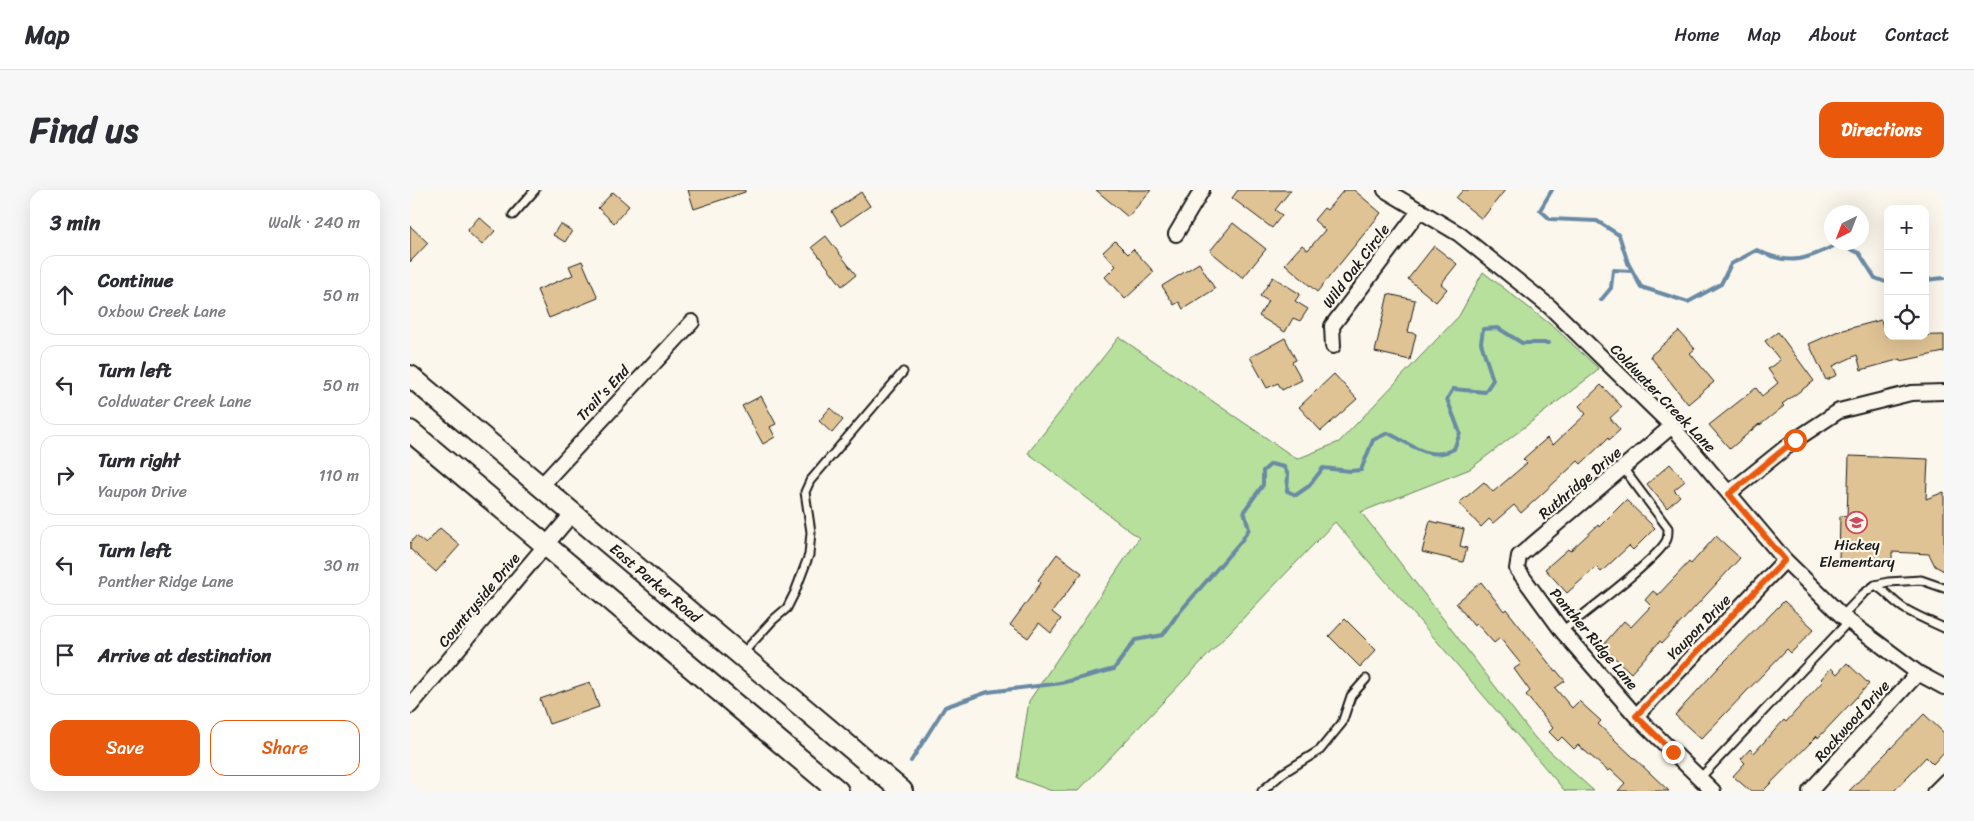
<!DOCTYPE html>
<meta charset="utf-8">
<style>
body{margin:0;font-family:Sriracha,sans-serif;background:#f7f7f7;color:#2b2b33}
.controls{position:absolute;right:15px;top:15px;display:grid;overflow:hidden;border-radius:10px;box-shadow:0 5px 20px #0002}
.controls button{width:45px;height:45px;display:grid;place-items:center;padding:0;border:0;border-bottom:1px solid #e1e1e2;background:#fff;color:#2b2b33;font:25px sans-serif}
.compass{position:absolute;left:1414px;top:15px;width:45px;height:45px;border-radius:50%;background:#fff;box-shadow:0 5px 20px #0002;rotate:222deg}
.stop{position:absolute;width:15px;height:15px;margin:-11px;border:4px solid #ea580c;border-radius:50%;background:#fff}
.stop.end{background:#ea580c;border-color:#fff;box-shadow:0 1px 5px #0008}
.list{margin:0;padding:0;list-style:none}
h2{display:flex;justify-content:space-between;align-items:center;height:65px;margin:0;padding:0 20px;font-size:21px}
h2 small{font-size:16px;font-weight:400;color:#7c7c81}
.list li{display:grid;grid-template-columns:32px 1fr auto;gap:15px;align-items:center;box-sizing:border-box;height:80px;margin:0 10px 10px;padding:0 10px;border:1px solid #e1e1e2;border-radius:15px}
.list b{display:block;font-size:19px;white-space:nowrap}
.list p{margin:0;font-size:16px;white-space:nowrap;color:#7c7c81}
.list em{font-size:16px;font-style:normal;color:#7c7c81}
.actions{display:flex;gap:10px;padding:15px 20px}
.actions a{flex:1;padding:11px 0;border:1px solid #ea580c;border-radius:15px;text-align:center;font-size:18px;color:#ea580c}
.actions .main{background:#ea580c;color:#fff}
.icon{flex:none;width:28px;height:28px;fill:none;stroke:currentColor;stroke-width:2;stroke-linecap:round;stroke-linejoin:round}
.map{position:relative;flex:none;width:1534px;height:601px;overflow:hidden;border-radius:15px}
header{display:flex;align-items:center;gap:30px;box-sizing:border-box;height:70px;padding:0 25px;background:#fff;border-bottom:1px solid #e1e1e2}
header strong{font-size:24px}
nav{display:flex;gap:28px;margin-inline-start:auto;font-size:18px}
.intro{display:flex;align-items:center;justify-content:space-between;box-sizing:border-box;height:120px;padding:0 30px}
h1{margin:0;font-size:35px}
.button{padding:12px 22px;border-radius:15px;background:#ea580c;color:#fff;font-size:18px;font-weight:700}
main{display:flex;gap:30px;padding:0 30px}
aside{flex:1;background:#fff;border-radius:15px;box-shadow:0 5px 20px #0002}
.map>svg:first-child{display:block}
.green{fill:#b6e09c;stroke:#697e5c}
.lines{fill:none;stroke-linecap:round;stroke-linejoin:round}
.stream{stroke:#6b8aa4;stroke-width:4}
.building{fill:#e0c394;stroke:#1c1c1c}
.service-casing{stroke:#1c1c1c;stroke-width:11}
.minor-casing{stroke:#1c1c1c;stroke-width:18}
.secondary-casing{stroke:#1c1c1c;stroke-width:24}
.service{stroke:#fbf7ec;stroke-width:7}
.minor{stroke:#fbf7ec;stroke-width:14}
.secondary{stroke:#fbf7ec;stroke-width:20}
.route{stroke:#ea580c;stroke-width:6}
.labels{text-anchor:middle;stroke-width:4.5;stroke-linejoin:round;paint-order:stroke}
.street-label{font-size:15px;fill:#1c1c1c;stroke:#fbf7ec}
.poi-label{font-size:15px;fill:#1c1c1c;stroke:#fbf7ec}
</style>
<header>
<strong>Map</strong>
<nav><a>Home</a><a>Map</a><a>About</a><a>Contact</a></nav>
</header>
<div class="intro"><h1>Find us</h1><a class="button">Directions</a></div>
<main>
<aside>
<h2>3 min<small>Walk · 240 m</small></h2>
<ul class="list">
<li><svg class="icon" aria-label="ahead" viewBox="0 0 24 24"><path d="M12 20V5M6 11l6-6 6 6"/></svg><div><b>Continue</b><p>Oxbow Creek Lane</p></div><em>50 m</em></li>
<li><svg class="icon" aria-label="left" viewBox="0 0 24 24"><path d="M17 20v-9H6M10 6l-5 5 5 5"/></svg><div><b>Turn left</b><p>Coldwater Creek Lane</p></div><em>50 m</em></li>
<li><svg class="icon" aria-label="right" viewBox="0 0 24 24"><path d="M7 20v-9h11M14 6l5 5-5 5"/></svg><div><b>Turn right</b><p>Yaupon Drive</p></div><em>110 m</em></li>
<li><svg class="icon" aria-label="left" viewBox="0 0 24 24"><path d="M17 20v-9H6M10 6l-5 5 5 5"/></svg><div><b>Turn left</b><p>Panther Ridge Lane</p></div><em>30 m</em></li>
<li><svg class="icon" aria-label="arrive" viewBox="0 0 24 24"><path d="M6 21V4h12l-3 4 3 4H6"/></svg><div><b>Arrive at destination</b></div></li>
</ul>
<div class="actions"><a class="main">Save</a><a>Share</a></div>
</aside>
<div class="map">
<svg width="1534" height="601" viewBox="0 0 1534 601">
<rect width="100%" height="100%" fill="#fbf7ec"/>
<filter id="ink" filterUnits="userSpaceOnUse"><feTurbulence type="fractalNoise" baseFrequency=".02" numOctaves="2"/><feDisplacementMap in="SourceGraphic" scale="10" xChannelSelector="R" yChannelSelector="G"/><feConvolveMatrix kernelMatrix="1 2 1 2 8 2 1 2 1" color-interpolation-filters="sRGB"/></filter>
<g filter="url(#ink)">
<path class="green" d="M 1073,82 L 1145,138 L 1188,178 L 1186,182 L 1060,279 L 951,322 L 1125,548 L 1184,601 L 1155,601 L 925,332 L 668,601 L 642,601 L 607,588 L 619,511 L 729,348 L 618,263 L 709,147 L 887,269 L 929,252 L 1049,126 Z"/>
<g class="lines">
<path class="stream" d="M 1142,0 L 1130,20 L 1140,29 L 1187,31 L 1209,45 L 1218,73 L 1231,97 L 1278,112 L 1311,94 L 1321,74 L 1347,60 C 1380,77 1397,69 1428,54 L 1449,63 L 1465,88 L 1478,93
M 1515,90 L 1534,88
M 1191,110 L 1201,98 L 1203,80 L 1222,81
M 501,571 L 535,517 L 578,502 L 652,493 L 704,479 L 725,450 L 753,445 L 767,425 L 832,350 L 839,339 L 834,321 L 853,295 L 853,281 L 861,274 L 874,277 L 878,285 L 877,301 L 886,305 L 899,296 L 913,278 L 940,281 L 951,280 L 963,250 L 978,243 C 1001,254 1019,272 1044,259 L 1050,243 L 1037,209 L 1043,199 L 1075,202 L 1083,190 L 1071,153 L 1073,139 L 1088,138 L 1112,153 L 1139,153"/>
</g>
<path class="building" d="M 278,0 L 335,0 L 335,2 L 284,19 Z
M 686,0 L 741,0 L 718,27 Z
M 828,0 L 881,0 L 865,20 L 872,25 L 862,38 L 822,8 Z
M 934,0 L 944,0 L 971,23 L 907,102 L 875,74 L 892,55 L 898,60 L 915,40 L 904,30 L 914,18 L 917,20 Z
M 1053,0 L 1095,0 L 1072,29 L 1046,8 Z
M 203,2 L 219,16 L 204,33 L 188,18 Z
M 451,2 L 460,16 L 431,36 L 422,22 Z
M 69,27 L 85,41 L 72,55 L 57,41 Z
M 823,33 L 856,59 L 833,88 L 800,61 Z
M 150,34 L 162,41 L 155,52 L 143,45 Z
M 0,36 L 18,53 L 0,72 Z
M 416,46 L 446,85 L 432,96 L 402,57 Z
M 705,51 L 718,64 L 723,59 L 744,82 L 715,109 L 695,87 L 706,76 L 693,62 Z
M 1024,56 L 1047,74 L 1031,94 L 1037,99 L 1026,112 L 998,89 Z
M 172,71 L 188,108 L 139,128 L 127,100 L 163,85 L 159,76 Z
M 789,73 L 805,99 L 773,119 L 769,112 L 764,115 L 752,96 Z
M 863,87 L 890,104 L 885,111 L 898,119 L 890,131 L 883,128 L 875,142 L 849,126 L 858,111 L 850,106 Z
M 978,104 L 1005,110 L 998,142 L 1006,144 L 1000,170 L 965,162 Z
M 1471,130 L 1476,146 L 1534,145 L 1534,162 L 1491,171 L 1491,169 L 1451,180 L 1447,165 L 1423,176 L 1427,185 L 1416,190 L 1399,154 L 1426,142 Z
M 1269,141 L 1285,159 L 1280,163 L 1304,192 L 1278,214 L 1240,166 Z
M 1368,142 L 1404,191 L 1372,214 L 1374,216 L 1350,235 L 1349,234 L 1320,259 L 1299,235 L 1346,198 L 1352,206 L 1368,193 L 1358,179 L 1370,170 L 1355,151 Z
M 875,148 L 886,170 L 882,172 L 892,190 L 872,200 L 868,193 L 857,198 L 840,167 Z
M 924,184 L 947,209 L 911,241 L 889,217 Z
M 1191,195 L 1212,217 L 1200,228 L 1210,240 L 1199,250 L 1198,248 L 1171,274 L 1168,271 L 1111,323 L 1104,315 L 1083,333 L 1079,329 L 1071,337 L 1049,313 L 1074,292 L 1083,302 L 1117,273 L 1113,269 L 1137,248 L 1143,255 L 1176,224 L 1169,216 Z
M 351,206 L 366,234 L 360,237 L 365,247 L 353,254 L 332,216 Z
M 420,218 L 433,230 L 422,243 L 409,231 Z
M 1439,266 L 1518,269 L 1516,309 L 1534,302 L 1534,381 L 1525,376 L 1519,364 L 1482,362 L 1482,372 L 1429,371 L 1430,326 L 1437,327 Z
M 1260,274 L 1275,291 L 1264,300 L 1270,306 L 1257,318 L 1237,294 Z
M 1216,310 L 1245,338 L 1223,360 L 1219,356 L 1191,382 L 1186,377 L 1157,403 L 1135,379 L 1158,359 L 1160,361 L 1188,335 L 1189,337 Z
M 1020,331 L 1054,339 L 1050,356 L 1057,358 L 1053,372 L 1012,362 Z
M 30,338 L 50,355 L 26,382 L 0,359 L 0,353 L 6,346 L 16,354 Z
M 1306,346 L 1330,368 L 1252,453 L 1250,451 L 1221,483 L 1192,456 L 1214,431 L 1221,437 L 1241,416 L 1235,410 L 1243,401 L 1248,405 L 1279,372 L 1281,374 Z
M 647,364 L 672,383 L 642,422 L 651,429 L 641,443 L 629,433 L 618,448 L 600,435 L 631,393 L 628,390 Z
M 1071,392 L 1094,421 L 1096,419 L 1145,481 L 1146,480 L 1155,491 L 1145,498 L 1162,518 L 1169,511 L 1191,531 L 1188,534 L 1259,601 L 1208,601 L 1215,593 L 1200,579 L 1198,581 L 1168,555 L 1164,559 L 1152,547 L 1148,551 L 1139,542 L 1143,538 L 1116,505 L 1120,501 L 1104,479 L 1111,474 L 1090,448 L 1084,453 L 1067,434 L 1064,436 L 1046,413 Z
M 1374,411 L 1404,439 L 1381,463 L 1377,459 L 1291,549 L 1265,525 L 1311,475 Z
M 935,429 L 966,460 L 950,477 L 919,446 Z
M 1437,473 L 1459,494 L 1408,548 L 1407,546 L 1353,601 L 1340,601 L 1323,586 L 1335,573 L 1331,569 L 1340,559 L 1344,563 L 1374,530 L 1376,532 L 1413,491 L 1411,489 L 1421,478 L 1427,484 Z
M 180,492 L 189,517 L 139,534 L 130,509 Z
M 1514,524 L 1534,543 L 1534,562 L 1523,574 L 1516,567 L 1484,601 L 1439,601 Z"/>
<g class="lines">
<defs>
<path id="service" d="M 103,25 L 125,0
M 1465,395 C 1477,402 1483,412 1495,419 C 1507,426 1521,432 1534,438
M 1432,426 L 1453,404 L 1465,395 L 1478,392 L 1511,390 L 1534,398
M 1152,441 C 1171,426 1251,367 1257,349 C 1258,346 1258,341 1258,338 L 1213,278
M 333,463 L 363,430 L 377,418 L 385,402 L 399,365 L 401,342 L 395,302 L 400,291 L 493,182
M 1290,588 L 1439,431
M 852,601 L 873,583 L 910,560 L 932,533 L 941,506 L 956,489
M 1521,601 L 1534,588"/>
<path id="minor" d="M 975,0 L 1049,44 L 1140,117 L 1262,236 L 1375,370 L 1432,426 L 1508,483 L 1534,497
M 766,44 L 792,0
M 923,156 L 922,136 L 1010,20
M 1262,236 L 1109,366 L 1107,379 L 1152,441 L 1226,526 L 1303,601
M 130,297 L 282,132
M 1319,303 L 1385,250 L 1429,221 L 1501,203 L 1534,202
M 0,516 L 162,324
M 1226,526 L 1375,370
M 1400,601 L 1508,483"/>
<g id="secondary">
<path id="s1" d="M 0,186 L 492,601"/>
<path d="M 0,241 L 428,601"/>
</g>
</defs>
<use href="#service" class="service-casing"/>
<use href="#minor" class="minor-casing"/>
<use href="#secondary" class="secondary-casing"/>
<use href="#service" class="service"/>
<use href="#minor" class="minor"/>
<use href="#secondary" class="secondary"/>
</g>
</g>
<g class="lines" filter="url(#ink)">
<path class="route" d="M 1263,562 L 1226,526 L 1375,370 L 1319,304 L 1385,250"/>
</g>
<defs>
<symbol id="school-ring" viewBox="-11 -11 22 22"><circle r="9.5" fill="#fbf7ec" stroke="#d1495b" stroke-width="1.5"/><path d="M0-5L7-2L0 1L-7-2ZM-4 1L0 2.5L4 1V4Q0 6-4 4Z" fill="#d1495b"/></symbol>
</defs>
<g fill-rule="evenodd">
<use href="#school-ring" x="1434" y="320" width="25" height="25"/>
</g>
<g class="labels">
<g class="street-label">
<text transform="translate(946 76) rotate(-53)" y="5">Wild Oak Circle</text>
<text transform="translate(193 203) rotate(-47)" y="5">Trail's End</text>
<text transform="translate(1253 208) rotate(46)" y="5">Coldwater Creek Lane</text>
<text transform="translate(1170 293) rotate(-40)" y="5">Ruthridge Drive</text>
<text dy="5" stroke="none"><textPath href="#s1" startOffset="321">East Parker Road</textPath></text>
<text transform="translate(69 410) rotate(-50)" y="5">Countryside Drive</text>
<text transform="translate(1289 437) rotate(-46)" y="5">Yaupon Drive</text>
<text transform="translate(1184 449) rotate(50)" y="5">Panther Ridge Lane</text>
<text transform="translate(1442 531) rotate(-48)" y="5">Rockwood Drive</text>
</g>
<g class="poi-label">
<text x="1447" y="360">Hickey<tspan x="1447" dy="17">Elementary</tspan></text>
</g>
</g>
</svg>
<div class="controls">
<button>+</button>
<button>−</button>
<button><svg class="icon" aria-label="locate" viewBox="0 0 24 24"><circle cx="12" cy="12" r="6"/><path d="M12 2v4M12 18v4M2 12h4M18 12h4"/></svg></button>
</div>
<svg class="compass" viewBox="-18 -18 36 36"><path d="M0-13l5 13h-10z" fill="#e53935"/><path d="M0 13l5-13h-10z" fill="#7c7c81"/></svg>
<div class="stop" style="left:1385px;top:250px"></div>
<div class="stop end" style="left:1263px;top:562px"></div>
</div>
</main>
